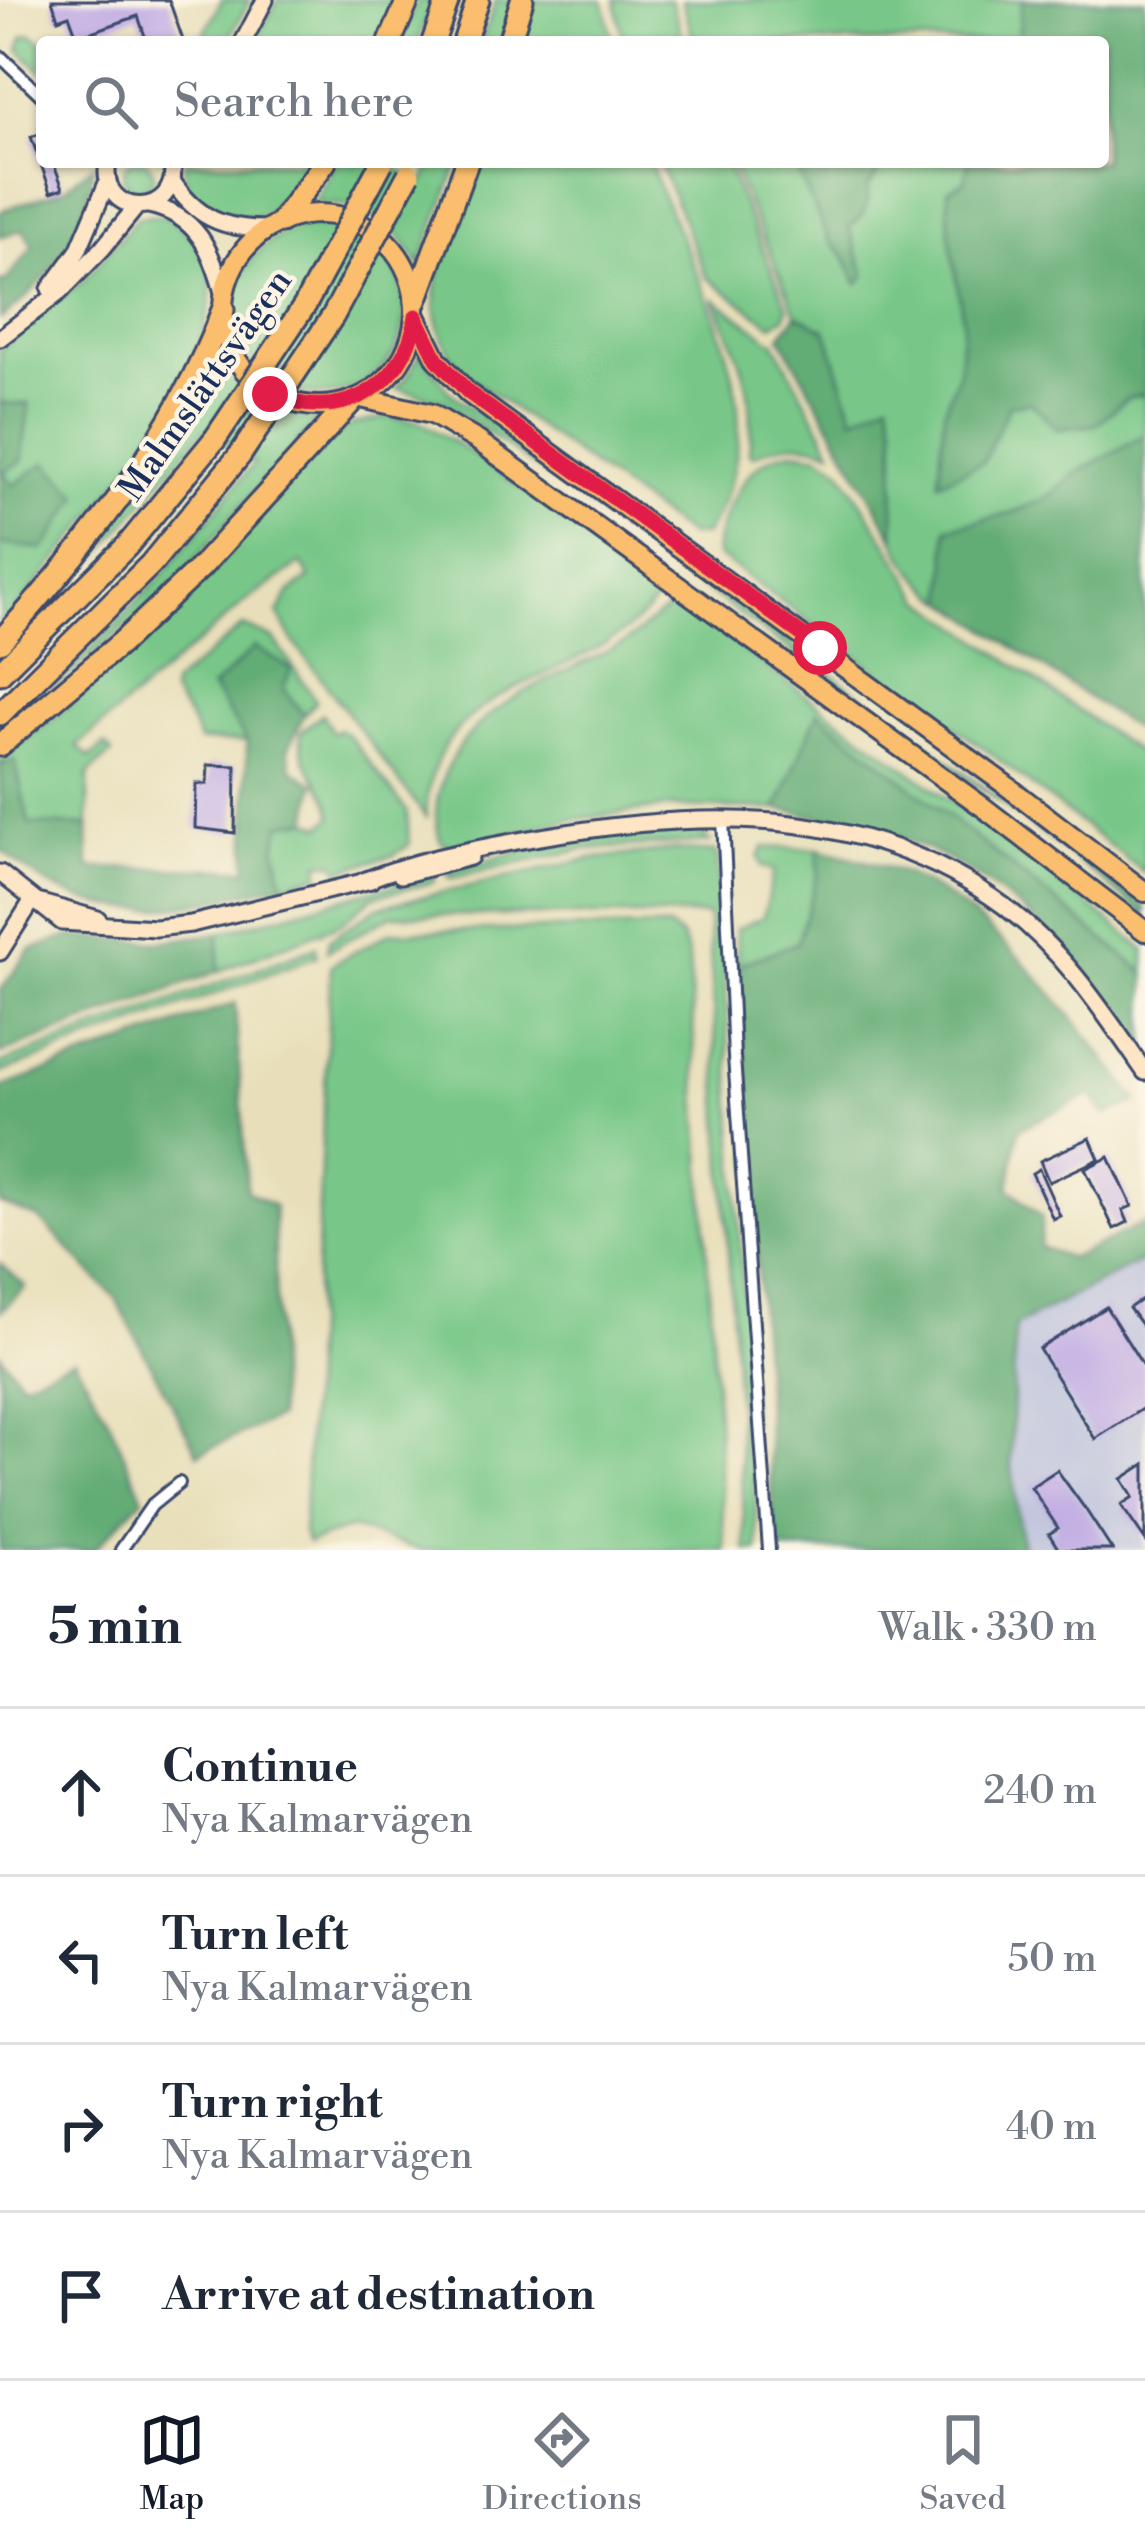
<!DOCTYPE html>
<meta charset="utf-8">
<style>
body{margin:0;font-family:"Libre Bodoni",serif;background:#f2f2f3;color:#1f2937}
.stop{position:absolute;width:36px;height:36px;margin:-27px;border:9px solid #e11d48;border-radius:50%;background:#fff}
.stop.end{background:#e11d48;border-color:#fff;box-shadow:0 3px 12px #0008}
.list{margin:0;padding:0;list-style:none}
h2{display:flex;justify-content:space-between;align-items:center;height:156px;margin:0;padding:0 48px;font-size:51px}
h2 small{font-size:39px;font-weight:400;color:#747a83}
.list li{display:grid;grid-template-columns:78px 1fr auto;gap:36px;align-items:center;box-sizing:border-box;height:168px;padding:0 48px;border-top:3px solid #e0e1e3}
.list b{display:block;font-size:45px;white-space:nowrap}
.list p{margin:0;font-size:39px;white-space:nowrap;color:#747a83}
.list em{font-size:39px;font-style:normal;color:#747a83}
.icon{flex:none;width:66px;height:66px;fill:none;stroke:currentColor;stroke-width:2;stroke-linecap:round;stroke-linejoin:round}
.map{position:relative;flex:none;width:1145px;height:1550px;overflow:hidden}
.search{position:absolute;background:#fff;box-shadow:0 3px 9px #0004;left:36px;right:36px;top:36px;height:132px;display:flex;align-items:center;gap:30px;box-sizing:border-box;padding:0 42px;border-radius:12px;color:#747a83;font-size:45px}
.sheet{height:828px;background:#fff}
nav{display:flex;justify-content:space-around;align-items:center;box-sizing:border-box;height:168px;border-top:3px solid #e0e1e3;background:#fff;font-size:33px;color:#747a83}
nav a{display:grid;justify-items:center;gap:6px}
nav .on{color:#111827}
.map>svg:first-child{display:block}
.industrial{fill:#bec3dd}
.green{fill:#78c788;stroke:#4a7b73;stroke-width:3}
.forest{fill:#62ac74;stroke:#3e6e69;stroke-width:3}
.building{fill:#bea9e4}
.lines{fill:none;stroke-linecap:round;stroke-linejoin:round}
.street-casing{stroke:#3a496c;stroke-width:16}
.secondary-casing{stroke:#3a496c;stroke-width:21}
.primary-casing{stroke:#3a496c;stroke-width:24}
.highway-casing{stroke:#3a496c;stroke-width:27}
.street{stroke:#fff;stroke-width:10}
.secondary{stroke:#fde5c5;stroke-width:15}
.primary{stroke:#fbbe6e;stroke-width:18}
.highway{stroke:#fbbe6e;stroke-width:21}
.highway-bridge-casing{stroke:#3a496c;stroke-width:27;stroke-linecap:butt}
.highway-bridge{stroke:#fbbe6e;stroke-width:21}
.route{stroke:#e11d48;stroke-width:15}
.labels{text-anchor:middle;stroke-width:9;stroke-linejoin:round;paint-order:stroke}
.street-label{font-size:36px;fill:#1b2f5e;stroke:#fcf5e5}
</style>
<div class="map">
<svg width="1145" height="1550" viewBox="0 0 1145 1550">
<rect width="100%" height="100%" fill="#fcf5e5"/>
<filter id="ink" filterUnits="userSpaceOnUse"><feTurbulence type="fractalNoise" baseFrequency=".00833" numOctaves="2"/><feDisplacementMap in="SourceGraphic" scale="24" xChannelSelector="R" yChannelSelector="G"/><feConvolveMatrix kernelMatrix="1 2 1 2 8 2 1 2 1" color-interpolation-filters="sRGB"/></filter>
<filter id="wash" filterUnits="userSpaceOnUse"><feTurbulence type="fractalNoise" baseFrequency=".004" numOctaves="4" result="noise"/><feDisplacementMap in="SourceGraphic" scale="48" xChannelSelector="R" yChannelSelector="G"/><feGaussianBlur stdDeviation="2.7" result="paint"/><feColorMatrix in="noise" values="0 0 0 0 0 0 0 0 0 0 0 0 0 0 0 0 0 1.4 0 .05"/><feComposite in="paint" operator="in"/></filter>
<g filter="url(#wash)">
<rect width="100%" height="100%" fill="#e8dfba"/>
<path class="industrial" d="M 1145,1259 L 1145,1550 L 1022,1550 L 1011,1460 L 1015,1326 Z"/>
<path class="green" d="M 222,0 L 250,0 L 227,42 L 200,42 Z
M 278,0 L 397,0 L 378,42 L 254,42 Z
M 417,0 L 433,0 L 418,42 L 400,42 Z
M 496,0 L 515,0 L 503,42 L 481,42 Z
M 536,0 L 603,0 L 613,42 L 523,42 Z
M 615,0 L 671,0 L 684,42 L 624,42 Z
M 682,0 L 1145,0 L 1145,435 L 1077,473 L 1045,499 L 1009,514 L 947,528 L 946,601 C 928,590 897,555 894,534 C 886,490 901,445 888,401 L 854,418 L 826,330 L 797,315 L 730,162 L 1103,162 L 1103,42 L 694,42 Z
M 31,34 L 42,42 L 42,72 L 19,49 L 23,36 Z
M123 175a15 15 0 1 1 30 0a15 15 0 1 1-30 0Z
M 185,162 L 312,162 C 297,183 285,205 260,216 C 223,232 179,202 185,162 Z
M 336,162 L 384,162 L 423,183 L 433,162 L 459,162 L 419,265 C 388,216 372,205 314,203 Z
M 481,162 L 650,162 C 692,284 790,408 705,534 L 690,536 L 465,374 C 403,305 453,235 481,162 Z
M 659,162 L 725,162 L 788,308 L 785,317 L 772,325 L 706,277 Z
M 165,215 C 182,228 200,239 208,261 C 239,353 59,560 0,627 L 0,544 L 44,548 L 3,472 L 29,405 L 0,403 L 0,349 L 84,280 L 138,217 Z
M235 310a85 85 0 1 1 170 0a85 85 0 1 1-170 0Z
M 713,298 L 775,343 L 832,450 C 802,441 781,440 753,456 L 749,453 C 758,394 738,350 713,298 Z
M 217,347 C 238,388 271,417 318,419 L 168,590 L 37,703 L 160,578 L 254,463 L 204,430 L 97,557 L 91,554 L 192,405 Z
M 421,352 L 449,392 L 675,558 L 671,564 L 443,401 L 396,388 L 406,378 Z
M 387,417 L 419,421 L 473,454 L 655,585 L 656,601 C 587,689 428,672 426,817 L 293,641 L 278,613 L 290,592 L 310,578 L 301,563 L 245,602 L 77,746 L 90,758 L 105,745 L 112,753 L 88,774 L 88,826 L 29,825 L 15,761 L 0,765 L 0,761 L 82,695 L 183,604 L 328,441 L 351,425 Z
M 793,451 L 819,455 L 840,468 L 922,599 L 1145,758 L 1145,873 L 981,746 L 717,555 C 714,531 738,483 757,467 C 768,458 780,453 793,451 Z
M 702,577 L 1145,907 L 1145,915 L 1054,842 L 697,583 Z
M 682,605 L 1039,865 L 1145,950 L 1145,973 L 818,713 L 777,809 L 669,807 L 569,820 L 453,847 L 442,843 C 435,827 435,807 440,789 C 461,706 553,680 622,644 C 644,632 658,608 682,605 Z
M 243,626 L 274,639 L 316,701 L 304,715 L 283,689 L 212,688 L 247,741 L 199,741 L 191,722 L 171,692 L 173,684 Z
M 322,714 L 333,733 L 339,729 L 349,736 L 407,811 L 409,845 L 392,856 L 339,870 L 334,862 L 320,863 L 319,875 L 283,884 L 276,847 L 281,824 L 308,820 L 322,826 L 332,817 C 331,785 298,771 301,732 Z
M 660,829 L 697,830 L 710,842 L 585,849 L 451,878 L 446,872 L 528,849 L 602,835 Z
M 764,847 L 818,849 L 818,875 L 797,944 L 738,965 L 736,929 L 763,917 L 774,870 L 762,867 L 759,857 Z
M 674,850 L 717,852 L 758,1550 L 746,1550 L 708,915 L 392,915 L 327,951 L 329,940 L 378,907 L 589,859 Z
M 435,873 L 434,882 L 373,897 L 340,924 L 219,971 L 219,933 Z
M 668,927 L 682,938 L 689,959 L 725,1550 L 420,1550 L 351,1528 L 308,1543 L 303,1534 L 331,965 L 391,932 Z
M 316,947 L 317,956 L 0,1073 L 0,1064 Z"/>
<path class="forest" d="M 1022,0 L 1145,0 L 1145,394 L 1127,398 L 1096,425 L 1057,429 L 1031,402 L 1009,405 L 983,462 L 939,482 L 944,411 L 959,371 L 963,320 L 949,233 L 948,190 L 965,181 L 968,162 L 1103,162 L 1103,42 L 1018,42 Z
M 793,162 L 816,162 L 825,176 L 833,162 L 880,162 L 877,175 L 867,188 C 868,205 865,218 849,227 L 865,276 L 858,284 L 844,256 L 830,242 Z
M 93,165 C 88,227 49,283 0,319 L 0,281 L 5,282 L 33,247 L 23,229 L 0,237 L 0,211 L 64,189 Z
M 797,315 L 826,330 L 854,418 L 889,400 L 895,426 L 894,538 L 780,336 Z
M 0,403 L 29,404 L 22,461 L 3,472 L 13,486 L 46,462 L 79,496 L 44,549 L 0,544 Z
M 1145,435 L 1145,736 L 946,601 L 947,528 L 1009,514 L 1045,499 L 1077,473 Z
M 255,647 L 291,669 L 283,689 L 304,715 L 288,749 L 292,769 L 315,784 L 308,820 L 281,824 L 276,847 L 283,884 C 169,911 97,935 0,849 L 0,765 L 15,760 L 29,824 L 88,826 L 89,868 L 247,869 L 247,741 L 212,688 Z
M 818,712 L 1145,973 L 1145,1057 C 1073,951 1010,877 886,832 C 852,820 813,816 777,809 Z
M 818,849 C 847,858 880,863 908,875 C 998,916 1080,1024 1138,1102 L 1105,1115 L 1091,1095 L 1019,1129 L 1009,1188 L 1042,1217 L 1040,1247 L 1071,1258 L 1145,1223 L 1145,1259 L 1015,1326 L 1011,1460 L 1022,1550 L 775,1550 L 738,965 L 797,943 L 818,875 Z
M 219,933 L 219,971 L 0,1054 L 0,991 L 30,950 L 70,936 L 158,942 Z
M 235,1003 L 247,1191 L 274,1206 L 278,1417 L 198,1454 L 116,1299 L 40,1219 L 0,1204 L 0,1088 Z
M 0,1263 L 26,1287 L 0,1312 Z
M 0,1354 L 22,1382 L 74,1359 L 108,1418 L 143,1498 L 94,1550 L 0,1550 Z"/>
<g id="blocks">
<path class="building" d="M 52,0 L 169,0 L 183,40 L 147,42 L 138,16 L 77,37 L 69,15 L 58,19 Z
M 42,133 L 42,162 L 53,162 L 63,188 L 51,192 L 31,137 Z
M 208,765 L 236,766 L 235,833 L 195,828 L 196,784 L 207,784 Z
M 1090,1138 L 1099,1159 L 1049,1182 L 1040,1161 Z
M 1109,1157 L 1132,1206 L 1123,1210 L 1128,1222 L 1114,1229 L 1085,1169 Z
M 1039,1169 L 1060,1216 L 1053,1219 L 1032,1173 Z
M 1145,1297 L 1145,1330 L 1129,1308 Z
M 1106,1307 L 1145,1369 L 1145,1407 L 1095,1439 L 1039,1349 Z
M 1145,1464 L 1145,1540 L 1121,1505 L 1133,1497 L 1122,1479 Z
M 1057,1470 L 1086,1510 L 1112,1550 L 1059,1550 L 1049,1534 L 1058,1528 L 1031,1487 Z"/>
</g>
</g>
<g filter="url(#ink)">
<use href="#blocks" fill-opacity="0" stroke="#3a496c" stroke-width="3"/>
<g class="lines">
<defs>
<path id="street" d="M 0,56 L 42,96
M 723,818 L 734,1057 L 769,1550
M 121,1550 L 152,1505 L 179,1483"/>
<path id="secondary" d="M 243,42 L 265,0
M 108,162 C 97,220 182,220 172,162
M 172,181 C 197,218 223,229 267,229
M 148,205 C 198,215 212,251 224,296
M 50,289 L 78,251 L 107,183
M 0,338 L 60,292 L 102,249 L 137,206
M 0,873 L 62,922 L 156,928 L 191,924 L 371,880
M 401,875 L 470,857
M 363,881 C 415,861 458,852 512,842 C 682,811 857,797 1004,906 C 1064,951 1103,1011 1145,1072
M 41,903 L 98,919
M 0,952 L 32,901"/>
<path id="primary" d="M223 310a96 96 0 1 1 192 0a96 96 0 1 1-192 0Z
M 416,316 L 437,359 L 468,393 L 1003,783 L 1145,892
M 361,398 L 432,414 L 478,441 L 983,807 L 1145,931"/>
<path id="highway" d="M 390,42 L 408,0
M 433,42 L 448,0
M 464,42 L 478,0
M 509,42 L 522,0
M 281,222 L 325,162
M 416,301 L 467,162
M 0,642 C 90,542 175,437 223,310
M 0,673 L 127,546 L 215,439
M 0,714 L 151,564 L 240,455
M 0,745 L 121,643 L 201,567 L 351,402"/>
</defs>
<use href="#street" class="street-casing"/>
<use href="#secondary" class="secondary-casing"/>
<use href="#primary" class="primary-casing"/>
<use href="#highway" class="highway-casing"/>
<use href="#street" class="street"/>
<use href="#secondary" class="secondary"/>
<use href="#primary" class="primary"/>
<use href="#highway" class="highway"/>
<defs>
<path id="highway-bridge" d="M 215,439 L 305,305 L 382,162
M 240,455 L 333,316 L 409,174"/>
</defs>
<use href="#highway-bridge" class="highway-bridge-casing"/>
<use href="#highway-bridge" class="highway-bridge"/>
</g>
</g>
<g class="lines" filter="url(#ink)">
<path class="route" d="M 270,394 C 337,425 405,390 416,316 L 437,359 L 469,393 L 820,648"/>
</g>
<g class="labels">
<g class="street-label">
<text transform="translate(204 384) rotate(-55)" y="13">Malmslättsvägen</text>
</g>
</g>
</svg>
<div class="stop" style="left:820px;top:648px"></div>
<div class="stop end" style="left:270px;top:394px"></div>
<div class="search"><svg class="icon" aria-label="search" viewBox="0 0 24 24"><circle cx="10" cy="10" r="6"/><path d="M15 15l6 6"/></svg>Search here</div>
</div>
<section class="sheet">
<h2>5 min<small>Walk · 330 m</small></h2>
<ul class="list">
<li><svg class="icon" aria-label="ahead" viewBox="0 0 24 24"><path d="M12 20V5M6 11l6-6 6 6"/></svg><div><b>Continue</b><p>Nya Kalmarvägen</p></div><em>240 m</em></li>
<li><svg class="icon" aria-label="left" viewBox="0 0 24 24"><path d="M17 20v-9H6M10 6l-5 5 5 5"/></svg><div><b>Turn left</b><p>Nya Kalmarvägen</p></div><em>50 m</em></li>
<li><svg class="icon" aria-label="right" viewBox="0 0 24 24"><path d="M7 20v-9h11M14 6l5 5-5 5"/></svg><div><b>Turn right</b><p>Nya Kalmarvägen</p></div><em>40 m</em></li>
<li><svg class="icon" aria-label="arrive" viewBox="0 0 24 24"><path d="M6 21V4h12l-3 4 3 4H6"/></svg><div><b>Arrive at destination</b></div></li>
</ul>
</section>
<nav>
<a class="on"><svg class="icon" aria-label="map" viewBox="0 0 24 24"><path d="M3 6l6-2 6 2 6-2v14l-6 2-6-2-6 2zM9 4v14M15 6v14"/></svg>Map</a>
<a><svg class="icon" aria-label="directions" viewBox="0 0 24 24"><path d="M12 3l9 9-9 9-9-9zM9 14v-3h6M13 9l2 2-2 2"/></svg>Directions</a>
<a><svg class="icon" aria-label="saved" viewBox="0 0 24 24"><path d="M7 4h10v16l-5-4-5 4z"/></svg>Saved</a>
</nav>
